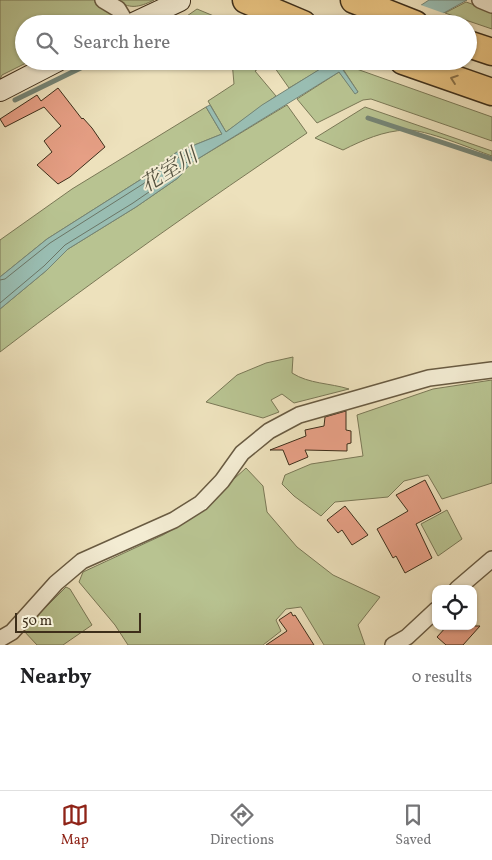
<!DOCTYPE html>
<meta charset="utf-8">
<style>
body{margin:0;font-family:Vollkorn,"Noto Serif JP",serif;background:#f6f6f6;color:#202124}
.controls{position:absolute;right:15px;bottom:15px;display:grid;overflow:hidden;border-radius:10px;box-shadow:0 1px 4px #0004}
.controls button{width:45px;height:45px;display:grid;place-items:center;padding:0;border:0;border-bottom:1px solid #e0e0e0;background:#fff;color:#202124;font:25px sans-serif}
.scale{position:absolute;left:15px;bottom:12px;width:126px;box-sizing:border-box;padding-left:5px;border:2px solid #3d2e1a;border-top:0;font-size:14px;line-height:18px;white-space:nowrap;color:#3d2e1a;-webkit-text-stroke:4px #f3ecd3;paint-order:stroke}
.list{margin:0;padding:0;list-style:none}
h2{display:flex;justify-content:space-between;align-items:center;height:65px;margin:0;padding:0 20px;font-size:21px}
h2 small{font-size:16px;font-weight:400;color:#757577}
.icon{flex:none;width:28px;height:28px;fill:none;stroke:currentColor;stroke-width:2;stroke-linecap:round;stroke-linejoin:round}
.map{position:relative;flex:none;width:492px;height:645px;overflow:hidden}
.search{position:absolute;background:#fff;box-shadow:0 1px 4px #0004;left:15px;right:15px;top:15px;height:55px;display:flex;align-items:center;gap:12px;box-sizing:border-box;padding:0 18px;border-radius:28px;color:#757577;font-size:19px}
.sheet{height:145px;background:#fff}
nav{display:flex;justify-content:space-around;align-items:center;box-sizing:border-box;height:70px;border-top:1px solid #e0e0e0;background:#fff;font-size:14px;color:#757577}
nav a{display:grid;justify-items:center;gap:2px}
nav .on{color:#8f2418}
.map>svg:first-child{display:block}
.green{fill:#b8c391;stroke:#7a7856}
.water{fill:#99bdb2;stroke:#748475}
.pier{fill:#ede1bc}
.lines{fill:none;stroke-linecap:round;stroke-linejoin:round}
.shore{stroke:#6b7666;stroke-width:1}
.stream{stroke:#748475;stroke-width:5}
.building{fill:#e69f85;stroke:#3d2e1a}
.street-casing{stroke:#695b42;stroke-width:18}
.secondary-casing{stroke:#3d2e1a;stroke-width:22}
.highway-casing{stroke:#3d2e1a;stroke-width:29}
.street{stroke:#f3ecd3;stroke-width:15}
.secondary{stroke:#f3ecd3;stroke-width:20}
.highway{stroke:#e6c07e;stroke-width:26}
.oneway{stroke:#897047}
.labels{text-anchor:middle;stroke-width:4;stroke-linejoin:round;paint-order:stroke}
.water-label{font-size:21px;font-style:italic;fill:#545240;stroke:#f3ecd3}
</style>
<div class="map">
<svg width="492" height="645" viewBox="0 0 492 645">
<rect width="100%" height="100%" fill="#ede1bc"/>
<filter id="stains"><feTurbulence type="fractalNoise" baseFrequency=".004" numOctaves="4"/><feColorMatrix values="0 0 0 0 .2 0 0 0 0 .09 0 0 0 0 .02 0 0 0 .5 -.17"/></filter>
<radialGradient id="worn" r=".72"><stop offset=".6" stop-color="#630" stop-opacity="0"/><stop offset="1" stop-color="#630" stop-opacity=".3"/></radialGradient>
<path class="green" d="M 0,0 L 97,0 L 111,8 L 113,16 L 106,24 L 24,24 L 24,61 L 30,61 L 2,75 L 0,79 Z
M 115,0 L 154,0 C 138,8 130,9 115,0 Z
M 466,2 L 492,11 L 492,29 L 445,13 Z
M 197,9 L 233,24 L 186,24 L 184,18 Z
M 232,61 L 270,61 L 255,71 L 276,96 L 226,132 L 208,101 L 234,84 Z
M 270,61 L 327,61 L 331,63 L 289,88 Z
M 351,67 L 492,117 L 492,141 L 371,99 L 363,100 L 317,123 L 297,99 L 339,72 L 355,93 L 358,92 L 343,69 Z
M 287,105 L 307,133 C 203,203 100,275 0,352 L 0,309 L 47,270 L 68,249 L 136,207 L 178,178 L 191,163 Z
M 206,107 L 222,134 L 177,152 L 140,180 L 47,239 L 0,277 L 0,240 L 72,189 Z
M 365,107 L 492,151 L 492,156 C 472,149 425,129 406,130 C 383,131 363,140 343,150 L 315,138 Z
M 293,357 L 292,373 C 309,384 330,383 349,389 L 294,403 L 282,394 L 271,400 L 279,412 L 263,418 L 206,402 L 237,375 L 266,363 Z
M 492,380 L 492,483 L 442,499 L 428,475 L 404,481 L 388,497 L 335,502 L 321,516 L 294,496 L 282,484 L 285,475 L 311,464 L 363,456 L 357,415 L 433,389 Z
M 246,468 L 263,486 L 267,512 L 297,547 L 333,575 L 380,597 L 358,625 L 365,645 L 324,645 L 301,607 L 286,609 L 276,620 L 281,631 L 263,645 L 128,645 L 115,625 L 79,582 L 83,572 L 163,535 L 190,519 Z
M 447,510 L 462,539 L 438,556 L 421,524 Z
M 66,587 L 70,589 L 92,625 L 63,645 L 37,645 L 23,630 Z"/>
<path class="water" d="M 429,0 L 467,0 L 424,24 L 392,24 Z
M 333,61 L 357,61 L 343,70 L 358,92 L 355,94 L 339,72 L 191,163 L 178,178 L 136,207 L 68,249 L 47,270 L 0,309 L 0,277 L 47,239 L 140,180 L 177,152 L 222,134 L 206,107 L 210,105 L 226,132 L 262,105 Z"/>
<path class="pier" d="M 418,4 L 446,14 L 429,24 L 389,24 Z"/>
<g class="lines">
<path class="shore" d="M 0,280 L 5,279 L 50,243 L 143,184 L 179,157 L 194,153 L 193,156 L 175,174 L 133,203 L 65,245 L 44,266 L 0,303"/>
<path class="stream" d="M 15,100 L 95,61
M 368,118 L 492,159"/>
</g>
<path class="building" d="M 58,88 L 82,119 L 83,118 L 92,128 L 105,147 L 70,177 L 58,184 L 37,165 L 52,152 L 44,141 L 61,126 L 44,107 L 5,127 L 0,119 L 37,95 L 41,101 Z
M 346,411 L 346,430 L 351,431 L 351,443 L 347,444 L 347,451 L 305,450 L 308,457 L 289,465 L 283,450 L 270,450 L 306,436 L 305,430 L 324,426 L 325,417 Z
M 425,480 L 441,511 L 416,524 L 432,558 L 405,573 L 396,556 L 393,558 L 377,529 L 408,511 L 396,495 Z
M 345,506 L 368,535 L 352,545 L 342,530 L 338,533 L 327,520 Z
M 291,612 L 293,616 L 295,615 L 314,645 L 266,645 L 287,631 L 279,620 Z
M 447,626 L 480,626 L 463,645 L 446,645 L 437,637 Z"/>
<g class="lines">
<defs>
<path id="street" d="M 103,0 L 118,9 L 127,24
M 480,0 L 492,5
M 457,589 L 492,559
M 0,639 L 12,632 L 56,583 L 82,561 L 174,520 L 201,503 L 222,481 L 242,453 L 269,431 L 299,415 L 429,378 L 492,370
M 393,645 L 407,637 L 436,610"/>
<path id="secondary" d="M 131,24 L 180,1
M 0,91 L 58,61"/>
<path id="highway" d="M 246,0 L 303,24
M 354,0 L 415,24
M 468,44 L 492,52
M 403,61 L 492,92"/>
</defs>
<use href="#street" class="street-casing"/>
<use href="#secondary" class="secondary-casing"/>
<use href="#highway" class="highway-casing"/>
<use href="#street" class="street"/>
<use href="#secondary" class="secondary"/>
<use href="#highway" class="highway"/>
</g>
<defs><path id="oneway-chevron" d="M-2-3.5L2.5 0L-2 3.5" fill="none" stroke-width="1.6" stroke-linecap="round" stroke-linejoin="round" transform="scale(1.25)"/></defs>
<use class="oneway" href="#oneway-chevron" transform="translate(454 79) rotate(-161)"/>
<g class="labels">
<g class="water-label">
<text transform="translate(169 170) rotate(-32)" y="7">花室川</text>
</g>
</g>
<rect width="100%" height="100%" filter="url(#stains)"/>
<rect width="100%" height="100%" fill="url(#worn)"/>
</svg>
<div class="controls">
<button><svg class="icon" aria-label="locate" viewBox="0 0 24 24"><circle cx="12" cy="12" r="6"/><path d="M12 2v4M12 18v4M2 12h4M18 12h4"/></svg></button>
</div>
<div class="scale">50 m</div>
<div class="search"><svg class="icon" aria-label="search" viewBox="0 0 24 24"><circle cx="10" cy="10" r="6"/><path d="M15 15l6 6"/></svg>Search here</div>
</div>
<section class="sheet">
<h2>Nearby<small>0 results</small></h2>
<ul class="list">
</ul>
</section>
<nav>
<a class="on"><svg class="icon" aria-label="map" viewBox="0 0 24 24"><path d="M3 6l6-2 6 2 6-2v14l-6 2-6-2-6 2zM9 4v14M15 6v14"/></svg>Map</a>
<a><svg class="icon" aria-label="directions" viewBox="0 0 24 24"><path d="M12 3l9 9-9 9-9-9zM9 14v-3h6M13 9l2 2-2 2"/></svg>Directions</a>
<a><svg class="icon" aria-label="saved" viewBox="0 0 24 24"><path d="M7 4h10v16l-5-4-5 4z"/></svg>Saved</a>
</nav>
